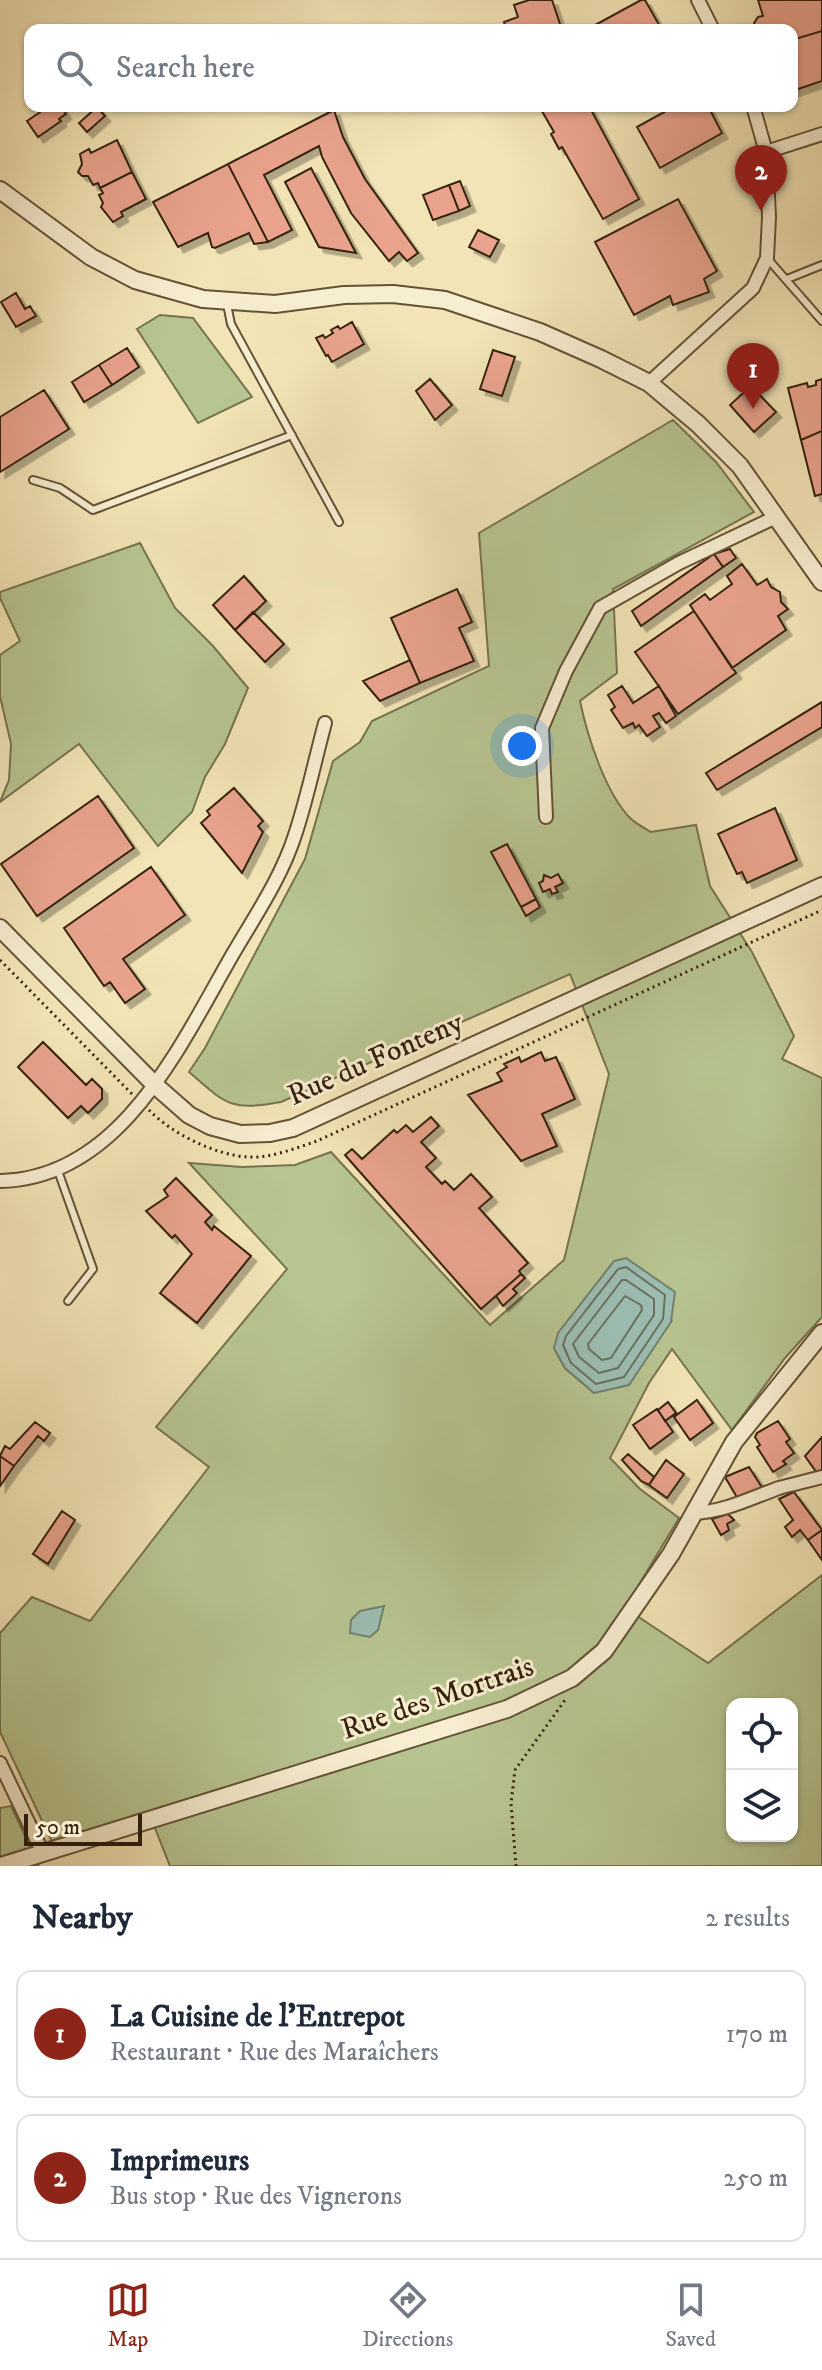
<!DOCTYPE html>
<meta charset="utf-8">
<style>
body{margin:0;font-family:"IM FELL DW Pica",serif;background:#f2f2f3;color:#1f2937}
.controls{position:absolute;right:24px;bottom:24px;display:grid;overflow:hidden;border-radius:16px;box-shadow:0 2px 6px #0004}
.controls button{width:72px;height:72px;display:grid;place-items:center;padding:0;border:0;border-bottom:2px solid #e0e1e3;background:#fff;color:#1f2937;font:40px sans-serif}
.scale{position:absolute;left:24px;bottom:20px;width:118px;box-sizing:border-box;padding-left:8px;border:4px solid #34220c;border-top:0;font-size:22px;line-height:28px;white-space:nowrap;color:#34220c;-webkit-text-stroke:6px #f7edd0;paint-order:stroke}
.you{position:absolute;left:522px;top:746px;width:28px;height:28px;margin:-20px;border:6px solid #fff;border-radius:50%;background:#1a73e8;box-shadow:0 0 0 12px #1a73e833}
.badge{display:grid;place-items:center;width:52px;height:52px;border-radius:50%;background:#8f2418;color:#fff;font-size:26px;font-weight:700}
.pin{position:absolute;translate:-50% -66px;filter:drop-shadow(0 2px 4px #0008)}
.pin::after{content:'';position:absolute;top:42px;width:28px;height:24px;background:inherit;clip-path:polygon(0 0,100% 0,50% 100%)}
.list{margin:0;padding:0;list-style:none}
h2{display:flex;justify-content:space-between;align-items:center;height:104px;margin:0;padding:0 32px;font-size:34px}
h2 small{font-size:26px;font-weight:400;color:#747a83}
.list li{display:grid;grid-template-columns:52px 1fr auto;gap:24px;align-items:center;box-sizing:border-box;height:128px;margin:0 16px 16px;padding:0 16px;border:2px solid #e0e1e3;border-radius:16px}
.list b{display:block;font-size:30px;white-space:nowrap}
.list p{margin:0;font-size:26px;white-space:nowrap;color:#747a83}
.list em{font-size:26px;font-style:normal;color:#747a83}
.icon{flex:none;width:44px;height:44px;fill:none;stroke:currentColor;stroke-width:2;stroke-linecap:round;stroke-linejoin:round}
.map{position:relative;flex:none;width:822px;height:1866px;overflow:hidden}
.search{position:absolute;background:#fff;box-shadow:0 2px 6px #0004;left:24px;right:24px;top:24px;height:88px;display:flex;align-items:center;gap:20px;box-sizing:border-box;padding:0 28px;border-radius:16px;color:#747a83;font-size:30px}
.sheet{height:392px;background:#fff}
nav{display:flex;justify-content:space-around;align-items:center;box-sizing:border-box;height:112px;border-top:2px solid #e0e1e3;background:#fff;font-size:22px;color:#747a83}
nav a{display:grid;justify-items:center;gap:4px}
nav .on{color:#8f2418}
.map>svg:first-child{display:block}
.green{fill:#b7c591;stroke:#76744e;stroke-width:2;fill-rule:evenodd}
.water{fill:#9cbeb2;stroke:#728070;stroke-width:2}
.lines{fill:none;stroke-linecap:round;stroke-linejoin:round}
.shore{stroke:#68705f;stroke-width:2}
.building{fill:#e9a38d;stroke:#34220c;stroke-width:2;filter:url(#shadow)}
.service-casing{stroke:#645236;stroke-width:10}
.minor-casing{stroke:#645236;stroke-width:16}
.tertiary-casing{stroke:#645236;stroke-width:20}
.path{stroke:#34220c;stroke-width:3;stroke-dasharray:2 4;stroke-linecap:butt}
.service{stroke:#f7edd0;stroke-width:6}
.minor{stroke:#f7edd0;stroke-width:12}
.tertiary{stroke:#f7edd0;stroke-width:16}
.labels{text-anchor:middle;stroke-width:6;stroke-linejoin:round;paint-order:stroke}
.street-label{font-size:30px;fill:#34220c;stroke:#f7edd0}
</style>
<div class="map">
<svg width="822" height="1866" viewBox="0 0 822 1866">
<defs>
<filter id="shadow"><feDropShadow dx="5.5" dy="5.5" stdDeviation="0" flood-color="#0004"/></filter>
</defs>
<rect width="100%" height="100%" fill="#f2e4b6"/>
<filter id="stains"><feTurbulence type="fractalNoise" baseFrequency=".0025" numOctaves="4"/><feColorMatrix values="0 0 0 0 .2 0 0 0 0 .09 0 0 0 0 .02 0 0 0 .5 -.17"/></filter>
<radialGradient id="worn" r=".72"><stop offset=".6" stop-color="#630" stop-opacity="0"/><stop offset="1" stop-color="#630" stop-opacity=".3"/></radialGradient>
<path class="green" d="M 160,315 L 193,318 L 252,397 L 198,423 L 137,329 Z
M 673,420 L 716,462 L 754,512 L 613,589 L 617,673 L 580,701 C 587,735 605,792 630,818 C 635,823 644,828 651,832 L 696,825 L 710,886 L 752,952 L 794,1036 L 782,1059 L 822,1078 L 822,1317 L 785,1358 L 732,1430 L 672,1349 L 649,1383 L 610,1458 L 640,1489 L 679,1518 L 625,1608 L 708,1663 L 822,1575 L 822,1866 L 170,1866 L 149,1813 L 53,1844 L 0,1732 L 0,1633 L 32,1597 L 90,1621 L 209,1467 L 156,1427 L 287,1269 L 189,1163 L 242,1167 L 295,1165 L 331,1152 L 490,1325 L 564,1260 L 609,1074 L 570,974 L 281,1102 C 230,1111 227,1105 189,1072 L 205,1048 L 305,859 L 333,761 L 360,742 L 372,721 L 489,666 L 479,533 ZM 671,1322 L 650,1351 L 594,1393 L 565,1368 L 554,1348 ZM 732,1704 L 792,1704 L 792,1836 L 732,1836 Z
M 140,543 L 175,608 L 213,646 L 248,688 L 225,744 L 205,777 L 192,812 L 158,846 L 79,744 L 0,802 L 9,780 L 11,744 L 0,696 L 0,655 L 20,641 L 0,598 L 0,592 Z
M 11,1806 L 39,1866 L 0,1866 L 0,1808 Z"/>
<path class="water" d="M 626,1258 L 675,1292 L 671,1322 L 629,1385 L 594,1393 L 565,1368 L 554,1348 L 558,1333 L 614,1261 Z
M 384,1606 L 378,1630 L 370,1637 L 350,1633 L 351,1620 L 360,1611 Z"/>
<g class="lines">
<path class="shore" d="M 626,1267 L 665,1295 L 663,1319 L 624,1377 L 596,1384 L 571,1363 L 563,1345 L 566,1336 L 618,1269 Z
M 622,1280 L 626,1280 L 654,1299 L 654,1315 L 618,1368 L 599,1373 L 579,1357 L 573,1344 Z
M 625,1296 L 641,1305 L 642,1310 L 611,1358 L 602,1360 L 589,1349 L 588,1344 Z"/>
</g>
<path class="building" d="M 529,0 L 552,0 L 561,27 L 551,30 L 507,30 L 504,22 L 518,17 L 514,5 Z
M 641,0 L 645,0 L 662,30 L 586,30 Z
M 758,0 L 822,0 L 822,31 L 792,40 L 792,30 L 757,30 L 754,23 L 758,17 L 763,16 Z
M 822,31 L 822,81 L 792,91 L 792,40 Z
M 49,106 L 51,108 L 61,106 L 66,114 L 59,119 L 61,121 L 38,137 L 27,121 Z
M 539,106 L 589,106 L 639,199 L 603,219 L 562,147 L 559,149 L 551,134 L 554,132 Z
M 675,106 L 708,106 L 722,133 L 660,168 L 637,127 Z
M 97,107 L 105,116 L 87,132 L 79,123 Z
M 334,110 L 343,137 L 365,179 L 418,253 L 407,261 L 399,252 L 389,261 L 351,213 L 322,157 L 319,146 L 264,175 L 292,230 L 268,242 L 228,164 Z
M 117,140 L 132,172 L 100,188 L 98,183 L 93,185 L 88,176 L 82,176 L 78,172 L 82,164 L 80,154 L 89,149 L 91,153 Z
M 228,164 L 268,242 L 254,244 L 249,233 L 215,248 L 212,247 L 208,233 L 178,247 L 153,202 Z
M 311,168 L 356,253 L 319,247 L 285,182 Z
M 132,172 L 146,199 L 121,212 L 123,216 L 113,222 L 101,207 L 103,203 L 99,195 L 103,193 L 100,188 Z
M 460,181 L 470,206 L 459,211 L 449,185 Z
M 449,185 L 459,211 L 433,220 L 423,195 Z
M 678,199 L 717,271 L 704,279 L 709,292 L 673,305 L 670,296 L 634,315 L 595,242 Z
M 478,230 L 499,240 L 490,257 L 469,247 Z
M 16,293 L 25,309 L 30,306 L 36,316 L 16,327 L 1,302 Z
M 352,322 L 364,344 L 332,362 L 328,355 L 326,356 L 316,338 L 323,335 L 325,338 L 333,333 L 331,330 L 338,326 L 340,329 Z
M 127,348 L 139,367 L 112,385 L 99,365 Z
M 493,350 L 515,357 L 502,396 L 480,389 Z
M 99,365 L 112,385 L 84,402 L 72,382 Z
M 430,379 L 452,405 L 435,420 L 416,391 Z
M 822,379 L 822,431 L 801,440 L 788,388 L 807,383 L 808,387 L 816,385 L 816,381 Z
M 751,386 L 776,412 L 754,432 L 730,405 Z
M 44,390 L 69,429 L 0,472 L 0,417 Z
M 822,431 L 822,494 L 815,496 L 801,440 Z
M 730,549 L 736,558 L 723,567 L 714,554 Z
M 714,554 L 723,567 L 641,626 L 632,611 Z
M 742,564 L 757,585 L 767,579 L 771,587 L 780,592 L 781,602 L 788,609 L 778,616 L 786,630 L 732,668 L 690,605 L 705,594 L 710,600 L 732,584 L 727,576 Z
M 244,576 L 266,601 L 235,630 L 213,605 Z
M 457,589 L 472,622 L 459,628 L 474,661 L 420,683 L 391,618 Z
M 694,611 L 736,673 L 678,714 L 635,652 Z
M 253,612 L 284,644 L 265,662 L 235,630 Z
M 410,660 L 420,683 L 380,701 L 363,681 Z
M 622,686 L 633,703 L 659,686 L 676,716 L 666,723 L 659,713 L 653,716 L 660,727 L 647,736 L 639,725 L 635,728 L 633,723 L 623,728 L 611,710 L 615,707 L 608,695 Z
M 822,702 L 822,727 L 717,790 L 706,773 Z
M 234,788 L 263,821 L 258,826 L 263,832 L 242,873 L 201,823 L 210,815 L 207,811 Z
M 98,796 L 134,848 L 37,916 L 1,864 Z
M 775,808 L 797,860 L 747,883 L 742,872 L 737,874 L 718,834 Z
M 507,844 L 536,899 L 521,907 L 491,852 Z
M 151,867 L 185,915 L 123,959 L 145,989 L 125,1003 L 110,982 L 104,986 L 64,928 Z
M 558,874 L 563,883 L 555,887 L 558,892 L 552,894 L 550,889 L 543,892 L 539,883 L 543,881 L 544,875 L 551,878 Z
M 536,899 L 540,907 L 526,916 L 521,907 Z
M 43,1042 L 86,1085 L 92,1079 L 102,1089 L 102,1099 L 88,1113 L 81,1106 L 68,1118 L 18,1067 Z
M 541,1052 L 545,1061 L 556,1057 L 575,1099 L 542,1114 L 557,1146 L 521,1161 L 468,1095 L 502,1081 L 497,1073 L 507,1067 L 504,1064 L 519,1057 L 521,1062 Z
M 431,1117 L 439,1126 L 421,1142 L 436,1158 L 426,1167 L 442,1184 L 445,1181 L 454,1190 L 471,1174 L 492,1197 L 479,1208 L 528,1263 L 519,1271 L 521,1274 L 481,1309 L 345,1155 L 352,1149 L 362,1159 L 394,1130 L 397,1133 L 406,1125 L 413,1132 Z
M 176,1178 L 212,1215 L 205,1222 L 212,1230 L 214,1226 L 251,1256 L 197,1323 L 160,1293 L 192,1254 L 175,1235 L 172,1238 L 146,1211 L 168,1196 L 164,1190 Z
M 521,1274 L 525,1278 L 513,1289 L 517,1293 L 503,1306 L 496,1296 Z
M 697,1400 L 713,1423 L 690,1440 L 674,1417 Z
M 668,1402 L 676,1413 L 665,1421 L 658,1410 Z
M 657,1409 L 673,1432 L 650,1449 L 633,1425 Z
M 778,1421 L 790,1439 L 786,1442 L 794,1453 L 783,1461 L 786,1464 L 773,1472 L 757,1447 L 760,1445 L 755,1437 L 757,1433 Z
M 35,1422 L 50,1433 L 44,1441 L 38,1436 L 14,1466 L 0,1456 L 5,1446 L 10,1449 Z
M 822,1437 L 822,1469 L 817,1473 L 805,1456 Z
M 628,1454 L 654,1477 L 649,1485 L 641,1481 L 622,1460 Z
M 0,1456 L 14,1466 L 0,1486 Z
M 666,1460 L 684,1474 L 667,1498 L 649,1485 Z
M 749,1467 L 763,1489 L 750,1497 L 747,1493 L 738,1499 L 725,1477 Z
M 794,1492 L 822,1530 L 808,1540 L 800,1530 L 792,1537 L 785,1527 L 793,1520 L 779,1499 Z
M 62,1511 L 75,1520 L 48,1564 L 33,1554 Z
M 728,1514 L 734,1520 L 727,1524 L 729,1530 L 721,1535 L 712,1519 Z
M 822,1530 L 822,1560 L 808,1540 Z"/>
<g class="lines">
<defs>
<path id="service" d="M 767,258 L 822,321
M 787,279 L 822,265
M 227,304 L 231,324 L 339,522
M 33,480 L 60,488 L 93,510 L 292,435
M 57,1168 L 93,1269 L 68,1301"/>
<path id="minor" d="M 698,0 L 713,30
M 766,152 L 822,134
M 649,383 L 753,288 L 767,258 L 769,217 L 766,152 L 753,106
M 546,817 L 542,728 L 566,671 L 600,608 L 679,563 L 776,517
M 0,1181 C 119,1179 179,1048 230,959 C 253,919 281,879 295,835 C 307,799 315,760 325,723
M 694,1513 C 724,1512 751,1498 779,1488 C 793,1484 808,1481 822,1477
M 0,1763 L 43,1853"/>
<path id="tertiary" d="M 0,190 L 91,257 L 135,280 L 203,299 L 275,304 L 344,295 L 393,294 L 445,300 L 540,332 L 601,359 L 649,383 L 698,424 L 740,466 L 822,582
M 0,928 L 156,1086 L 189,1115 L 210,1126 L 240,1134 L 270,1133 L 293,1128 L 822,886
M 1,1866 L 507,1709 L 572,1678 L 604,1651 L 671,1554 L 734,1442 L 822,1333"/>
</defs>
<use href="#service" class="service-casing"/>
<use href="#minor" class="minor-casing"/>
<use href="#tertiary" class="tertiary-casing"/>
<path class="path" d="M 0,960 L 132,1094
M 149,1110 C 172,1134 217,1156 250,1157 C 272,1158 296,1148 317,1141 L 822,910
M 516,1866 L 511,1804 L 515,1770 L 565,1700"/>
<use href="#service" class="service"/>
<use href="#minor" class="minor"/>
<use href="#tertiary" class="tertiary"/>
</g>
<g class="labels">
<g class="street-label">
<text transform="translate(375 1058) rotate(-24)" y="10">Rue du Fonteny</text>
<text transform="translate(437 1697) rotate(-19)" y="10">Rue des Mortrais</text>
</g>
</g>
<rect width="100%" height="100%" filter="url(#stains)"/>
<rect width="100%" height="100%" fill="url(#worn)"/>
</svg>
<div class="controls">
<button><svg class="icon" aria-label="locate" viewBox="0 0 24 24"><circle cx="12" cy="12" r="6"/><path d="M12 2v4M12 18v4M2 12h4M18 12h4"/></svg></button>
<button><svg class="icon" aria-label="layers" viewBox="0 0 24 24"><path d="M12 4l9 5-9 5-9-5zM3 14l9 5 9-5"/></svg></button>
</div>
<div class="scale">50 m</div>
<div class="you"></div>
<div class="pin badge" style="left:753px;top:409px">1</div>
<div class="pin badge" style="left:761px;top:211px">2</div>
<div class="search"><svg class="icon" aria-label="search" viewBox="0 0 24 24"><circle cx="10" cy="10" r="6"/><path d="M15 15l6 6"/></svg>Search here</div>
</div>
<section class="sheet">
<h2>Nearby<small>2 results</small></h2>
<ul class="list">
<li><span class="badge">1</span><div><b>La Cuisine de l'Entrepot</b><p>Restaurant · Rue des Maraîchers</p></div><em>170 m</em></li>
<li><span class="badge">2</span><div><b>Imprimeurs</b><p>Bus stop · Rue des Vignerons</p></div><em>250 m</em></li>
</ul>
</section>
<nav>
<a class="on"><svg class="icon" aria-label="map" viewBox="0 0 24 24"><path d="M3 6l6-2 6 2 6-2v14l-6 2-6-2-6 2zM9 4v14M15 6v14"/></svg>Map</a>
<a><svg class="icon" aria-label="directions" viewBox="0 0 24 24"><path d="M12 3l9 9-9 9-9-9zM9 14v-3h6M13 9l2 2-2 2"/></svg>Directions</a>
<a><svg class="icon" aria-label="saved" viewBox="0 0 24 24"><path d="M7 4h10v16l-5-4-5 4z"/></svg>Saved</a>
</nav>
